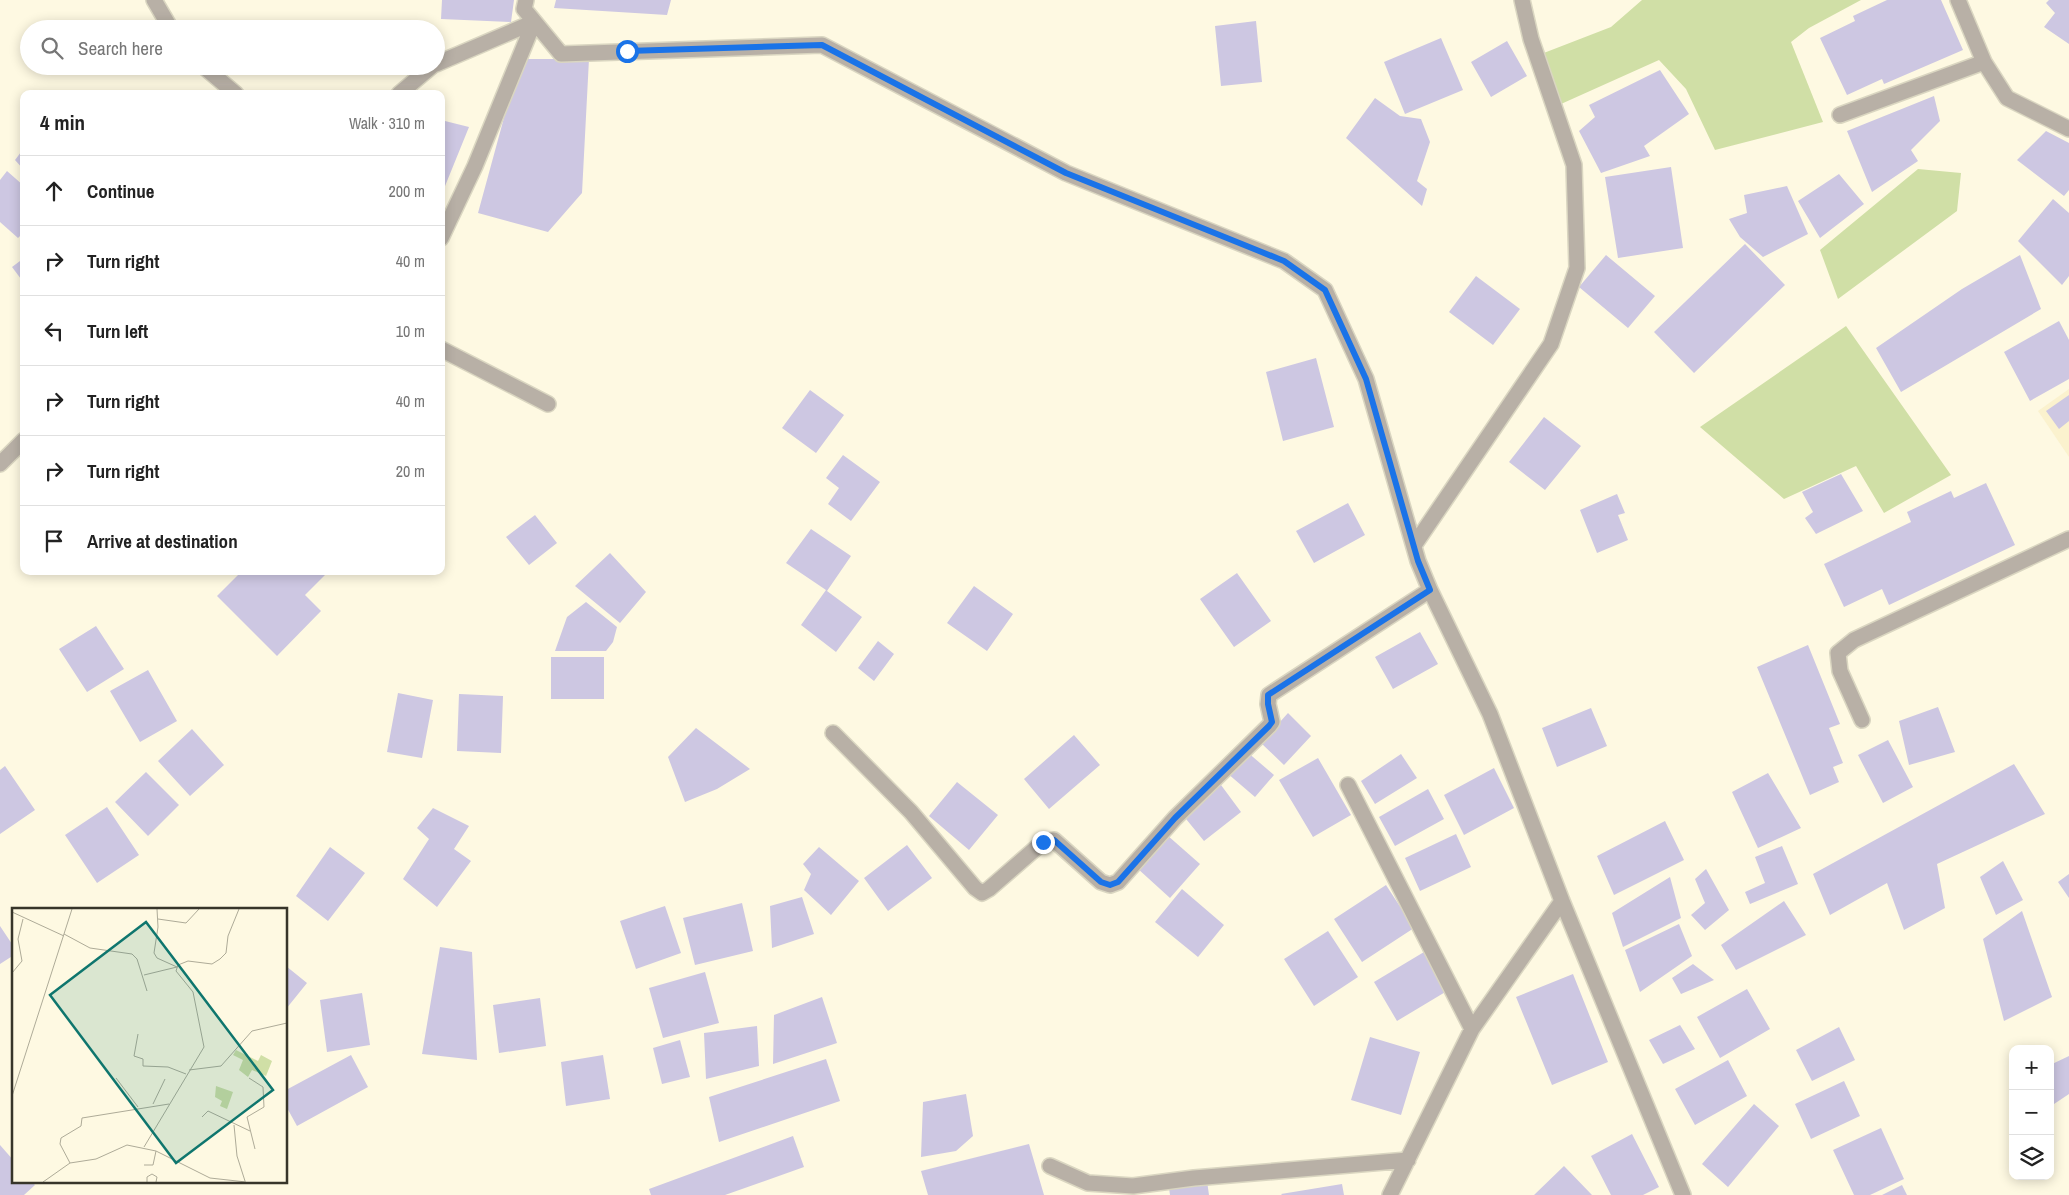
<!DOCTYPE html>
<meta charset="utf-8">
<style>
body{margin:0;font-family:"Archivo Narrow",sans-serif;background:#f2f2f2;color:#222}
.controls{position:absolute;right:15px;bottom:15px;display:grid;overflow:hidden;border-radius:10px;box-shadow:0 2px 12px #0003}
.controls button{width:45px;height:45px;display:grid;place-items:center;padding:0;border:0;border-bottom:1px solid #e0e0e0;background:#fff;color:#222;font:25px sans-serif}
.stop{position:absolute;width:15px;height:15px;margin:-11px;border:4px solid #1a73e8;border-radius:50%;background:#fff}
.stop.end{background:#1a73e8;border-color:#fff;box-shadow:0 1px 5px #0008}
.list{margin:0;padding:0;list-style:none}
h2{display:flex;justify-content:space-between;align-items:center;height:65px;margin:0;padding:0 20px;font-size:21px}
h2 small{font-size:16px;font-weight:400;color:#767676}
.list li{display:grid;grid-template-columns:32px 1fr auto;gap:15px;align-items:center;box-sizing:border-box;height:70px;padding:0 20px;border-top:1px solid #e0e0e0}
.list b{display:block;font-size:19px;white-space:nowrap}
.list em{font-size:16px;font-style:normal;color:#767676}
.icon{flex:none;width:28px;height:28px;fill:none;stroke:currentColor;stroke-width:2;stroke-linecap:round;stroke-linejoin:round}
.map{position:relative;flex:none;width:2069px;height:1195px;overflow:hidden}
.search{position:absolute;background:#fff;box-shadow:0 2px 12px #0003;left:20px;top:20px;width:425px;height:55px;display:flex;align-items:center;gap:12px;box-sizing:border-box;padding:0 18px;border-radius:28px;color:#767676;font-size:19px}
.panel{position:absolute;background:#fff;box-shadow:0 2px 12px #0003;left:20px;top:90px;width:425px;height:485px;border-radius:10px}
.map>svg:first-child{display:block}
.built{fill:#fbf2ce}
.green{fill:#d0dfa6}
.building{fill:#cdc7e2}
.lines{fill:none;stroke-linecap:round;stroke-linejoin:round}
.minor-casing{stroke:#dad6c1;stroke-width:18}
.minor{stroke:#b8b0a6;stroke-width:15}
.route{stroke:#1a73e8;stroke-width:6}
.inset-road{fill:none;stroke:#aeab98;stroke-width:1}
.view{fill:#0f766e;fill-opacity:0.15;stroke:#0f766e;stroke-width:2.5}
.inset-edge{fill:none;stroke:#37352a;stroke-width:2.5}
</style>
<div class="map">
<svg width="2069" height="1195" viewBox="0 0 2069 1195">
<rect width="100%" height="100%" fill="#fef9e2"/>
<path class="built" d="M 2069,389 L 2069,457 L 2038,411 Z"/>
<path class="green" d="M 1642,0 L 1861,0 L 1809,28 L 1791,42 L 1823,122 L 1715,150 L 1686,89 L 1659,60 L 1561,104 L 1536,56 L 1611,27 Z
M 1918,169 L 1961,173 L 1957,211 L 1838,299 L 1820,250 Z
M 1846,326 L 1951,475 L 1884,513 L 1856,466 L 1784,499 L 1700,427 Z"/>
<path class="building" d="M 442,0 L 514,0 L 511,22 L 441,19 Z
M 556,0 L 671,0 L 667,15 L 554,8 Z
M 1887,0 L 1941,0 L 1963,50 L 1884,84 L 1882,79 L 1847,95 L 1820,38 L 1855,21 L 1853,16 Z
M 2049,0 L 2069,0 L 2069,44 L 2044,27 L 2055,13 L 2046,3 Z
M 1256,21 L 1262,82 L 1221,86 L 1215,26 Z
M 1441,38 L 1463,90 L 1405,114 L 1384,62 Z
M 1507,41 L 1527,76 L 1491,97 L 1471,62 Z
M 520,59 L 589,59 L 582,193 L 548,232 L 478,213 Z
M 1660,70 L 1689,114 L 1644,146 L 1650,156 L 1601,173 L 1579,131 L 1595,117 L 1589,105 Z
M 1934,96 L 1940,121 L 1911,150 L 1918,161 L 1872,192 L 1847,131 Z
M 1375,98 L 1400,116 L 1421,119 L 1430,142 L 1417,181 L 1427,189 L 1422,206 L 1346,138 Z
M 441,120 L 469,127 L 441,196 Z
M 2046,131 L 2069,143 L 2069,190 L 2064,196 L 2017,160 Z
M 24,148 L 24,170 L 15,160 Z
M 1671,167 L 1683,248 L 1618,258 L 1605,177 Z
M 7,171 L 24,186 L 24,232 L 18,238 L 0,222 L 0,180 Z
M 1839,174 L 1864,204 L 1820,238 L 1798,201 Z
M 1787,186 L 1808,234 L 1763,257 L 1740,237 L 1729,219 L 1747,213 L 1744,195 Z
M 2053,199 L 2069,213 L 2069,276 L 2062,285 L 2018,241 Z
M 1745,244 L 1785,285 L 1694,373 L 1654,332 Z
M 1606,255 L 1655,296 L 1628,328 L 1579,287 Z
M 2020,255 L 2041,309 L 1901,392 L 1876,348 L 1962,289 Z
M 24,258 L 24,283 L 12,267 Z
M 1476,276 L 1520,309 L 1493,345 L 1449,312 Z
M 2059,321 L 2069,340 L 2069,379 L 2030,401 L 2004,352 Z
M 1316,358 L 1334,427 L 1283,441 L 1266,372 Z
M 810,390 L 844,415 L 816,453 L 782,428 Z
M 2069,395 L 2069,421 L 2059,429 L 2046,411 Z
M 1544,417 L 1581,446 L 1545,490 L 1509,462 Z
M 843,455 L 880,482 L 851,521 L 828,504 L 839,488 L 826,478 Z
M 1841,474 L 1863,511 L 1816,534 L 1805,518 L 1813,512 L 1802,492 Z
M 1986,483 L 2015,545 L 1889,605 L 1882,589 L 1844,607 L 1824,564 L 1911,522 L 1907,512 L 1951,491 L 1954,498 Z
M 1617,494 L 1625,513 L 1618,515 L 1628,540 L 1597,553 L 1580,510 Z
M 1348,503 L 1365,535 L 1314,563 L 1296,531 Z
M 535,515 L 557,543 L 529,565 L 506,537 Z
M 811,529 L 851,556 L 827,591 L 862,617 L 836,652 L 801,625 L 826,590 L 786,563 Z
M 610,553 L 646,592 L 620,623 L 575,586 Z
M 242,571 L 329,571 L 305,595 L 321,611 L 277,656 L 217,596 Z
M 1237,573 L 1271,621 L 1234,647 L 1200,599 Z
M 974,586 L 1013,614 L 987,651 L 947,623 Z
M 586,602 L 617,627 L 613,642 L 606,651 L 555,651 L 567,617 Z
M 96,626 L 124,669 L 87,692 L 59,649 Z
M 1420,632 L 1438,664 L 1393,689 L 1375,657 Z
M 878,641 L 894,654 L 874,681 L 858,668 Z
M 1808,645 L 1840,724 L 1829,728 L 1843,763 L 1833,767 L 1839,782 L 1810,795 L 1757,667 Z
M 551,657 L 604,657 L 604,699 L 551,699 Z
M 148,670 L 177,721 L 140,742 L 110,691 Z
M 398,693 L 433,700 L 422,758 L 387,752 Z
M 459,694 L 503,696 L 501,753 L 457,751 Z
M 1938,707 L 1955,752 L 1909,765 L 1899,721 Z
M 1591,708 L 1607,746 L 1557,767 L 1542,728 Z
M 1288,713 L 1311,736 L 1284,765 L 1261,743 Z
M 696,728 L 750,769 L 717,789 L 685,802 L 668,757 Z
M 192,729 L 224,765 L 190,796 L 158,761 Z
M 1074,735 L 1100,765 L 1049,809 L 1024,779 Z
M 1888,740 L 1913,787 L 1883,803 L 1858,755 Z
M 1246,751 L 1274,775 L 1255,797 L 1227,773 Z
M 1401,754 L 1417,778 L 1375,804 L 1361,781 Z
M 1318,758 L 1351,815 L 1313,837 L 1279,780 Z
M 2014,764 L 2045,814 L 1937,864 L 1945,908 L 1904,930 L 1887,883 L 1830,915 L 1813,874 Z
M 5,766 L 35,810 L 0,834 L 0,770 Z
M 1494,768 L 1514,808 L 1464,835 L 1444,795 Z
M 146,772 L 179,805 L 148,836 L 115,802 Z
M 1768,773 L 1801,828 L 1758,848 L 1732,792 Z
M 957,782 L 998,815 L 969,850 L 929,816 Z
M 1221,785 L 1241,812 L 1204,841 L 1182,814 Z
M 1428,789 L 1444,819 L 1395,846 L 1379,817 Z
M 107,807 L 139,855 L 97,883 L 65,835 Z
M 433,808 L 469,826 L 454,849 L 471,861 L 437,907 L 403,879 L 429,839 L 417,828 Z
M 1665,821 L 1684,860 L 1614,895 L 1597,856 Z
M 1456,834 L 1471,867 L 1420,891 L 1405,858 Z
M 1167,835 L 1200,864 L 1170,898 L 1137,868 Z
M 907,845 L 932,878 L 888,911 L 864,878 Z
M 1782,846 L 1798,884 L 1750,904 L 1745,892 L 1765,883 L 1755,857 Z
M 330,847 L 365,873 L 328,921 L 296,896 Z
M 819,847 L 859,881 L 831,915 L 804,890 L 811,874 L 803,864 Z
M 2003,861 L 2023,900 L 1996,915 L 1980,877 Z
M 1706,869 L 1729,910 L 1705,930 L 1691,915 L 1705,903 L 1695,879 Z
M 2069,874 L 2069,898 L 2058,882 Z
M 1670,877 L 1681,918 L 1623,947 L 1612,913 Z
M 1386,885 L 1414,928 L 1362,962 L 1334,919 Z
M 1182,889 L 1224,925 L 1198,957 L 1155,922 Z
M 802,897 L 814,934 L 772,948 L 770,906 Z
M 1784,901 L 1806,935 L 1736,970 L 1721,945 Z
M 742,903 L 753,951 L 695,965 L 683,918 Z
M 665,906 L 681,953 L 636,969 L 620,921 Z
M 2022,911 L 2052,997 L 2004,1021 L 1983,939 Z
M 1679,924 L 1692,956 L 1640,992 L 1625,950 Z
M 0,926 L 14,947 L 14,955 L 0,964 Z
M 1328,931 L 1358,977 L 1314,1006 L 1284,959 Z
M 440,947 L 472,952 L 477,1060 L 422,1054 Z
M 1424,952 L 1447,991 L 1397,1021 L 1374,982 Z
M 1693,964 L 1714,980 L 1681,994 L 1672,978 Z
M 286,966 L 307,983 L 286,1009 Z
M 705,972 L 719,1023 L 663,1038 L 649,988 Z
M 1573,974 L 1608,1062 L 1552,1085 L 1516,997 Z
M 1747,989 L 1770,1029 L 1720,1058 L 1697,1017 Z
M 362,993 L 370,1045 L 327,1052 L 320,1000 Z
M 822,997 L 837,1043 L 773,1064 L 774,1015 Z
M 540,998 L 546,1046 L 499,1053 L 493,1005 Z
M 1680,1025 L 1695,1049 L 1663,1064 L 1649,1040 Z
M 757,1026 L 759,1066 L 706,1079 L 704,1033 Z
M 1839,1027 L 1855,1060 L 1812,1081 L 1796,1050 Z
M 1370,1037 L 1420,1052 L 1401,1115 L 1351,1100 Z
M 680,1040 L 690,1077 L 662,1084 L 653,1048 Z
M 351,1055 L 368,1087 L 297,1126 L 286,1106 L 286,1090 Z
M 603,1055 L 610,1099 L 566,1106 L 561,1062 Z
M 2069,1056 L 2069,1094 L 2054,1104 L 2050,1095 L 2050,1065 Z
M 826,1059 L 840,1101 L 719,1142 L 709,1097 Z
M 1728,1060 L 1747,1096 L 1695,1125 L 1675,1089 Z
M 1844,1081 L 1860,1116 L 1811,1139 L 1795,1104 Z
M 966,1094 L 973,1136 L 956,1151 L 921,1157 L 923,1102 Z
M 1754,1104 L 1779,1126 L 1728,1187 L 1702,1164 Z
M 1881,1128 L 1904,1179 L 1870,1195 L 1854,1195 L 1833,1150 Z
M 1632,1134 L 1659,1187 L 1643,1195 L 1611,1195 L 1591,1156 Z
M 793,1136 L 804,1167 L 725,1195 L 651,1195 L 649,1189 Z
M 1029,1144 L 1044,1195 L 928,1195 L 921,1171 Z
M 0,1145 L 14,1161 L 14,1181 L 31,1181 L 35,1185 L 24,1195 L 0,1195 Z
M 1564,1166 L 1592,1195 L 1534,1195 Z
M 1207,1181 L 1209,1195 L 1170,1195 L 1169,1188 Z
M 1342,1184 L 1344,1195 L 1282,1195 L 1281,1194 Z
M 1902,1185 L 1907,1195 L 1882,1195 Z"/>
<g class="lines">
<defs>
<path id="minor" d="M 154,0 L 171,29
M 526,0 L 524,9 L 561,54 L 822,45 L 1066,173 L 1284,261 L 1325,290 L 1366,379 L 1418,561 L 1430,590 L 1490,714 L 1562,901 L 1683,1195
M 1958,0 L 1984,62
M 436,64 L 534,22
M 203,66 L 236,94
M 399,94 L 432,66
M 1840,115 L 1984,62 L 2007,98 L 2069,129
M 441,238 L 475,166 L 534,22
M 441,349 L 548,404
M 0,464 L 24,440
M 1415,544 L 1551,344 L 1577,268 L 1574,165 L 1531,39 L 1522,0
M 1862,720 L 1840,671 L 1838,653 L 1854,640 L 2069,539
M 833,733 L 911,812 L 975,888 L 982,893 L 989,889 L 1043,842 L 1054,840 L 1101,882 L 1110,885 L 1118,882 L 1175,818 L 1269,726 L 1272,722 L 1268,704 L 1269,695 L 1430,590
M 1348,785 L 1472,1029
M 1050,1166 L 1088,1183 L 1133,1186 L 1194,1178 L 1408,1160
M 1390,1195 L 1472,1029 L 1562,901"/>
</defs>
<use href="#minor" class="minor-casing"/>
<use href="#minor" class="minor"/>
</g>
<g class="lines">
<path class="route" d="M 627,51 L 822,45 L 1066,173 L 1284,261 L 1325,290 L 1366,379 L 1418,561 L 1430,590 L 1268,695 L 1268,704 L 1272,722 L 1269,726 L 1175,818 L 1118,882 L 1110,885 L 1101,882 L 1054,840 L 1043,842"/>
</g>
<g transform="translate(12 908)">
<rect width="275" height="275" fill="#fef9e2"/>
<path d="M 224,142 L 246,153 L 249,147 L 260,153 L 254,168 L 240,162 L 236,169 L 227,162 L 231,152 L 221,147 ZM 204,178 L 221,184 L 215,201 L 208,198 L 210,193 L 203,189 Z" fill="#d0dfa6"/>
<path class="inset-road" d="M 145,1 L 146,19 L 142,45 L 145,50 L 165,59M 0,4 L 52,28M 146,11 L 174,15 L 187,1M 52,26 L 78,40 L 120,46 L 125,51 L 135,83M 0,65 L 10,53 L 6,31 L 11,11M 132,67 L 165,59M 126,126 L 122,148 L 131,151 L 131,158 L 156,159 L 174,166M 177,162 L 209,158 L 240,123 L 275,115M 104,170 L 126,199M 237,170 L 251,179 L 252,199 L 235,209 L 243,241M 0,188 L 60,1M 141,196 L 153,171M 190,209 L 196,203 L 238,223M 222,217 L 225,248 L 233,273M 132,239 L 192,139 L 181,84 L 164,63 L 166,57 L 176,53 L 200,56 L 208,51 L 214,45 L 216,28 L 227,1M 58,255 L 48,236 L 49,230 L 69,218 L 70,210 L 157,196M 132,257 L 141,257 L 144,243M 31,274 L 58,255 L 84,251 L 115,237 L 144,243 L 198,270 L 234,274M 135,274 L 135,269 L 140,266 L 145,269 L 144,274"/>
<path class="view" d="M 134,14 L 261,182 L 164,255 L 38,87 Z"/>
<rect width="275" height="275" class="inset-edge"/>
</g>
</svg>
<div class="controls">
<button>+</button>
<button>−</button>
<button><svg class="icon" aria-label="layers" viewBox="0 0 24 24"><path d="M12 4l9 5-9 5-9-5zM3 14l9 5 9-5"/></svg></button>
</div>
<div class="stop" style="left:627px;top:51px"></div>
<div class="stop end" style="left:1043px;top:842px"></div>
<div class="search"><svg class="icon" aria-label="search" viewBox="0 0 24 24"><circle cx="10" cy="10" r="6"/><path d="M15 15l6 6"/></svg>Search here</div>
<section class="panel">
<h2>4 min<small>Walk · 310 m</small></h2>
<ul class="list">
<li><svg class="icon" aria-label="ahead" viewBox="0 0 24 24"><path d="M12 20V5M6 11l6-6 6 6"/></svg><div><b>Continue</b></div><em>200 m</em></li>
<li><svg class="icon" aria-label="right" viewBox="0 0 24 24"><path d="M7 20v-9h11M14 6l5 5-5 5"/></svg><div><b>Turn right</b></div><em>40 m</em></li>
<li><svg class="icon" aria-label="left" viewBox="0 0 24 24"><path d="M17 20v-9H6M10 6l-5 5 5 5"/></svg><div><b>Turn left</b></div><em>10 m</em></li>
<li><svg class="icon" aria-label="right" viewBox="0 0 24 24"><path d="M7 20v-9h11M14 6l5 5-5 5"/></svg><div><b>Turn right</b></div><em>40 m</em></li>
<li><svg class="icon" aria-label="right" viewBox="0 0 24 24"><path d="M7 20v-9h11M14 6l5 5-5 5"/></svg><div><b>Turn right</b></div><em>20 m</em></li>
<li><svg class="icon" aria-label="arrive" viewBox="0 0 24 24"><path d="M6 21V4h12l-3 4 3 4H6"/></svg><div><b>Arrive at destination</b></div></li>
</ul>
</section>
</div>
